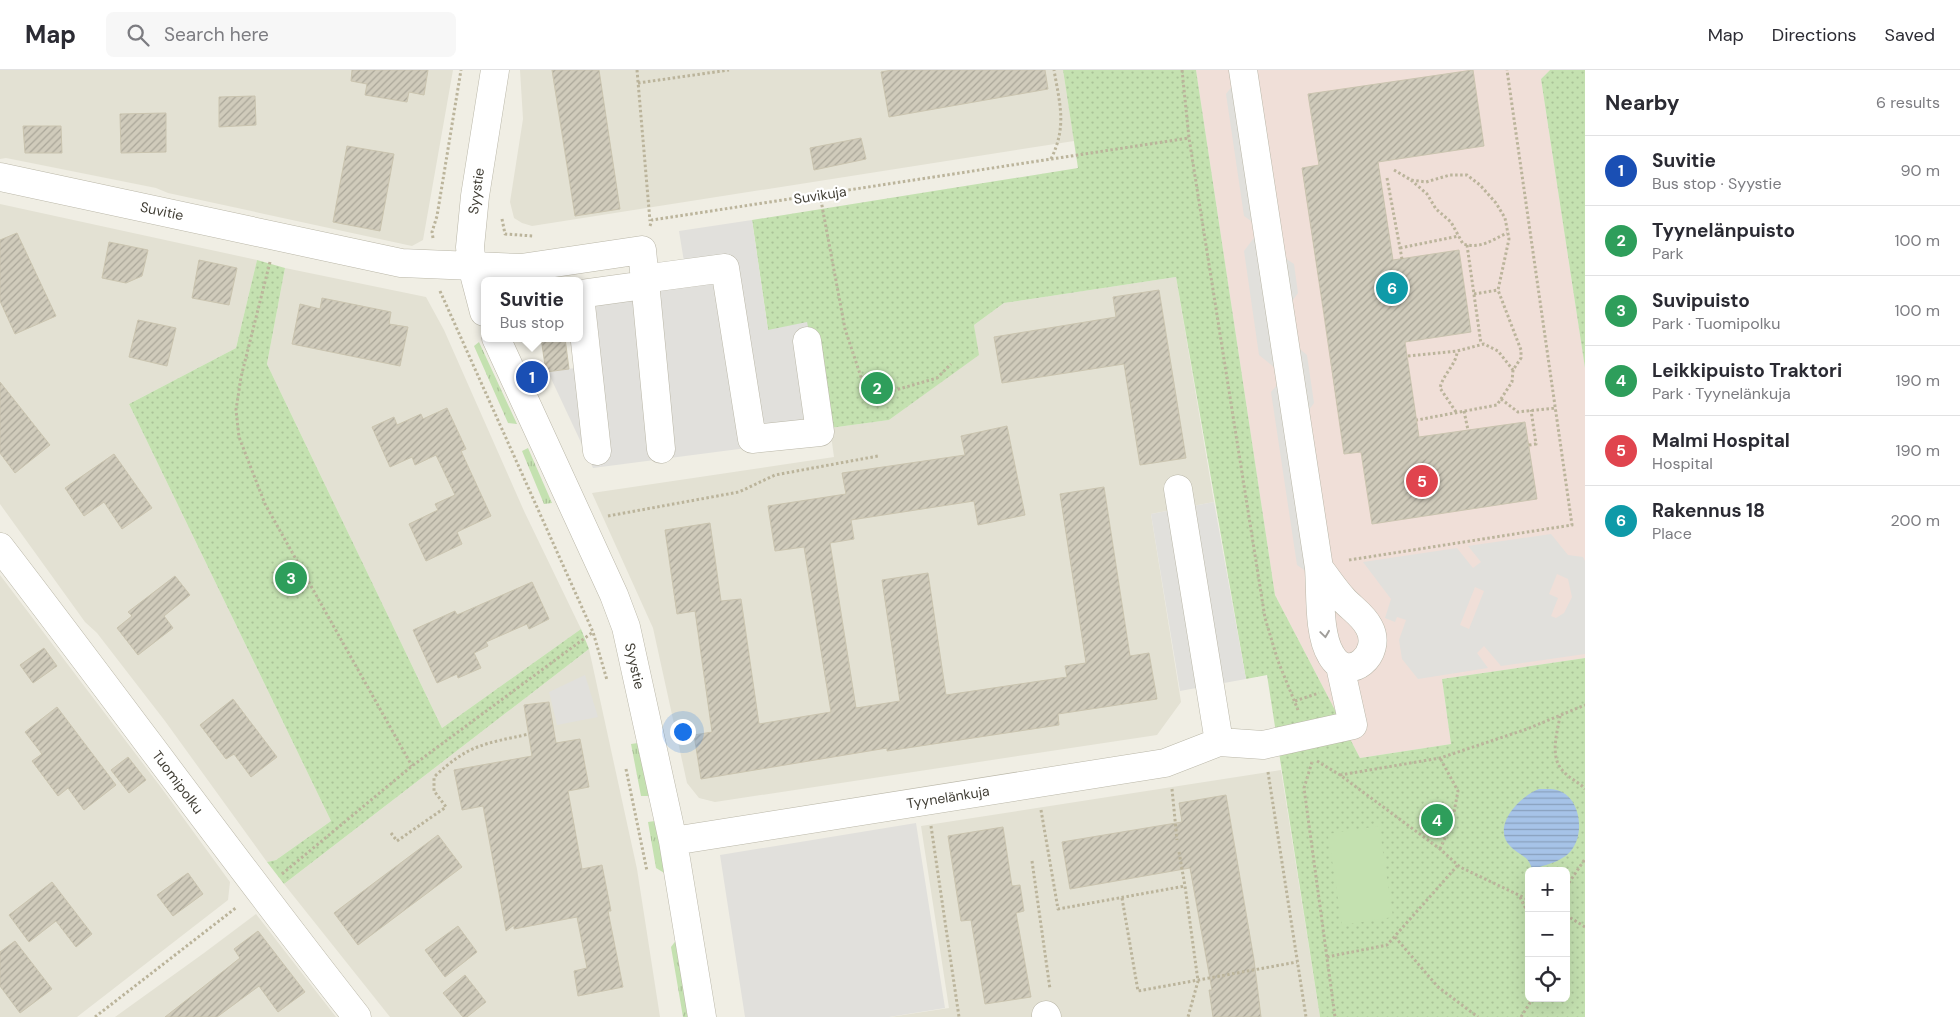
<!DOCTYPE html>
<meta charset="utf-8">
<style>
body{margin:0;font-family:"DM Sans",sans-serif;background:#f7f7f7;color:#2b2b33}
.controls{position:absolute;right:15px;bottom:15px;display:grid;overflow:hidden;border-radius:8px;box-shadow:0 5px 20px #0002}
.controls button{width:45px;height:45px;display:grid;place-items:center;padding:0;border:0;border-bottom:1px solid #e1e1e2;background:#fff;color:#2b2b33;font:25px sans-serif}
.you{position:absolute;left:682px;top:661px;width:18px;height:18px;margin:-12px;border:4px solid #fff;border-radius:50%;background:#1a73e8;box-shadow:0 0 0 8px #1a73e833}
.badge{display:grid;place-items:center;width:32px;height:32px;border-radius:50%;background:#ea580c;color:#fff;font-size:16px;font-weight:700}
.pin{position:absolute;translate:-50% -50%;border:2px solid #fff;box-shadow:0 1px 5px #0006}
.popup{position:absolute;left:481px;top:207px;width:102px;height:65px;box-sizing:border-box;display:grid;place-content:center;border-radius:8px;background:#fff;filter:drop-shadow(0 1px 4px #0005);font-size:16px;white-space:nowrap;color:#7c7c81}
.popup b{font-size:19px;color:#2b2b33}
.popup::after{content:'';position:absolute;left:50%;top:100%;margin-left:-10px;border:10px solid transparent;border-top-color:#fff}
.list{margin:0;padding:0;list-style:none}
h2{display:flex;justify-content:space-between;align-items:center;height:65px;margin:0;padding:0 20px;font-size:21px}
h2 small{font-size:16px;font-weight:400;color:#7c7c81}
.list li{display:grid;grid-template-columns:32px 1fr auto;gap:15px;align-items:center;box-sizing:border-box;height:70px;padding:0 20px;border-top:1px solid #e1e1e2}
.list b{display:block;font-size:19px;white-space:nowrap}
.list p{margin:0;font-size:16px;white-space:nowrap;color:#7c7c81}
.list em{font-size:16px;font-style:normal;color:#7c7c81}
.icon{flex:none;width:28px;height:28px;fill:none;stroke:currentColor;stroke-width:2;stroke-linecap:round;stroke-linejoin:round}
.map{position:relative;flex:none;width:1585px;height:947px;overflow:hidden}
header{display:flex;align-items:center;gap:30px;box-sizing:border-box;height:70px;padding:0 25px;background:#fff;border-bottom:1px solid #e1e1e2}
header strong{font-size:24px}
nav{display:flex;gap:28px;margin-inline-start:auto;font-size:18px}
.search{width:350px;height:45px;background:#f7f7f7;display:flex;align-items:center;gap:12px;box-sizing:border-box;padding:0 18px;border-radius:8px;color:#7c7c81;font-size:19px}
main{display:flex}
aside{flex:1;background:#fff}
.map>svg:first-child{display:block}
.residential{fill:#e3e1d3}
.medical{fill:#f0dfd8}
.grass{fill:url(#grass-tufts)}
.park{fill:url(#park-dots);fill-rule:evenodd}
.pitch{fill:#c4e1b0}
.parking{fill:#e1e0dc;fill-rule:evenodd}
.water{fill:url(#water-rules)}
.building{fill:url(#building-hatch);stroke:#cac4af}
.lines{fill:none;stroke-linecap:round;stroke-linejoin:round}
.minor-casing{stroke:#bab7a8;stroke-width:29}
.path{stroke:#bbb49b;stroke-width:3;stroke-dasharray:2.5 2.5;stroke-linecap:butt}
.minor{stroke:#fff;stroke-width:28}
.oneway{stroke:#a09e9a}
.labels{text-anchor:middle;stroke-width:4.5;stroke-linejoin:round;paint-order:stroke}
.street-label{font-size:14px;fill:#413e35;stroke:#fff}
</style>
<header>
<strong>Map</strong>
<div class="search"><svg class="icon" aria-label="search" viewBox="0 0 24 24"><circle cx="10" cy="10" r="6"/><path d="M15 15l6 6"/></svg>Search here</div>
<nav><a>Map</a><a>Directions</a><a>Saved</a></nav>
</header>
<main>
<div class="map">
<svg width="1585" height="947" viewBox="0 0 1585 947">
<defs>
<pattern id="grass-tufts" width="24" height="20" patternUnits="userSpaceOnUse" patternTransform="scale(1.25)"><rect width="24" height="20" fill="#c4e1b0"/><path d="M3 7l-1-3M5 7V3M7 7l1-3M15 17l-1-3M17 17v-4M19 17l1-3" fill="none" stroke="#aac298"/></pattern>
<pattern id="park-dots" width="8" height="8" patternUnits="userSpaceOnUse" patternTransform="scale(1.25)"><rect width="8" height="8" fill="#c4e1b0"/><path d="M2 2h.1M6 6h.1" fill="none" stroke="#aac298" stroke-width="1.8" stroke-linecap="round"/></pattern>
<pattern id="water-rules" width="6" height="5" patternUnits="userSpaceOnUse" patternTransform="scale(1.25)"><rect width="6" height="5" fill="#a6c3e8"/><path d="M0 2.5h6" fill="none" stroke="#89a0bd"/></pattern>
<pattern id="building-hatch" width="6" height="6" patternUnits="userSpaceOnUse" patternTransform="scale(1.25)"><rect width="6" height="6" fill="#d0cbbb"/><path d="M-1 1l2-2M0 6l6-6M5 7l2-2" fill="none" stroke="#aaa699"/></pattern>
</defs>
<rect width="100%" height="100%" fill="#f0eee4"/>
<path class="residential" d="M 0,0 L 453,0 L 423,170 L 412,176 L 168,123 L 156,118 L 6,88 L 0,89 Z
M 520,0 L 1063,0 L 1074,71 L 532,156 L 522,153 L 514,148 L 510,132 L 523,49 Z
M 0,134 L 257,190 L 236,278 L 129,334 L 331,751 L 276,790 L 267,792 L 165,651 L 97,563 L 85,552 L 0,434 Z
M 285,198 L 426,227 L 444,260 L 524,441 L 581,559 L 442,658 L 267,294 Z
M 1176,207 L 1214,432 L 1151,444 L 1181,632 L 1157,665 L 715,732 L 699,728 L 687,713 L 653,558 L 592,423 L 834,387 L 830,358 L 889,350 L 978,285 L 974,255 L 1004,233 Z
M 0,505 L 160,716 L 230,812 L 228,830 L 77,947 L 0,947 Z
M 589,579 L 637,799 L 660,947 L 390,947 L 284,814 Z
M 1281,700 L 1320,947 L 890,947 L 949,938 L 921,756 Z
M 256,844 L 336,947 L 115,947 L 204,883 Z"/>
<path class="medical" d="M 1196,0 L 1550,0 L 1541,9 L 1585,298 L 1585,588 L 1442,609 L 1451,674 L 1360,688 L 1275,525 Z"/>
<path class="grass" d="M 479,272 L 517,354 L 508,353 L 474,276 Z
M 528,378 L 552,433 L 544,434 L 522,381 Z
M 638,673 L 650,726 L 641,726 L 631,674 Z
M 655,751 L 666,804 L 656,798 L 648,752 Z
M 677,869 L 689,947 L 683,947 L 671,877 Z"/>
<path class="park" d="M 1063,0 L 1196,0 L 1275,525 L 1360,688 L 1451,674 L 1442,609 L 1585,588 L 1585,947 L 1320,947 L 1267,605 L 1246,609 L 1176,207 L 1004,233 L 974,255 L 979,285 L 889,350 L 830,358 L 768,260 L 752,150 L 1078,98 ZM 1529,801 L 1566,801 L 1566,928 L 1529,928 Z
M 1550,0 L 1585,0 L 1585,298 L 1541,9 Z
M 257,190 L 285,198 L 267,294 L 442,658 L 581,559 L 589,579 L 284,814 L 267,792 L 276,790 L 331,751 L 129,334 L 236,278 Z"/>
<path class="pitch" d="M 1379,756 L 1393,847 L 1342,855 L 1328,764 Z"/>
<path class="parking" d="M 1233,15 L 1254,153 L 1244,146 L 1226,24 Z
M 752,150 L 768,260 L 807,252 L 831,367 L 593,398 L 548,302 L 575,298 L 580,215 L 686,204 L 679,161 Z
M 1256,165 L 1275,298 L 1259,285 L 1244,181 Z
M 1282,186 L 1294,194 L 1298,223 L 1290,234 Z
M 1296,276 L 1307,285 L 1314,333 L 1306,344 Z
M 1278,314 L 1307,502 L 1297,495 L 1271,322 Z
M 1214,432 L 1246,609 L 1180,621 L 1151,444 Z
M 1551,464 L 1568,485 L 1583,487 L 1585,491 L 1585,584 L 1501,596 L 1484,576 L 1477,583 L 1488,598 L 1418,609 L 1402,589 L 1399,570 L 1406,550 L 1397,547 L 1395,552 L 1385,548 L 1391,529 L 1363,492 L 1457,478 L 1473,498 L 1481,492 L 1468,476 ZM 1557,504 L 1568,509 L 1572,527 L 1564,543 L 1556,548 L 1551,546 L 1558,528 L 1549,524 ZM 1475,517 L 1484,521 L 1469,559 L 1460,555 Z
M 585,605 L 598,647 L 557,655 L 549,622 Z
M 916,753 L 945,938 L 889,947 L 745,947 L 720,785 Z"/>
<path class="water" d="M 1539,719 C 1546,719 1555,718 1562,722 C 1580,731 1584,762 1573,778 C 1565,791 1546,795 1532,799 C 1528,785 1520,786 1511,777 C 1490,757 1520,726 1539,719 Z"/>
<path class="building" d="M 352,0 L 428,0 L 424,25 L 409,22 L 407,32 L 365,25 L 367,14 L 351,11 Z
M 552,0 L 599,0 L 620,139 L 575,146 Z
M 892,0 L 1045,0 L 1048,19 L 889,47 L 881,2 Z
M 1473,0 L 1484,76 L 1378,92 L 1393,190 L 1459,180 L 1471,262 L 1405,272 L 1419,367 L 1525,352 L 1537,429 L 1372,454 L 1361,382 L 1344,384 L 1324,245 L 1302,98 L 1319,95 L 1308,24 Z
M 255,26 L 256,55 L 219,57 L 219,27 Z
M 166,43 L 166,82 L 121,83 L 120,44 Z
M 23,56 L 61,56 L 62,83 L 25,83 Z
M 861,68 L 866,89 L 814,100 L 810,78 Z
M 347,76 L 394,84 L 380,161 L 333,152 Z
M 17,163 L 56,246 L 15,264 L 0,231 L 0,170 Z
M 109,172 L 148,180 L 142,206 L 126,213 L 102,208 Z
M 199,190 L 237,198 L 229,235 L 192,228 Z
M 1159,220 L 1186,388 L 1140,395 L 1124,294 L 1002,313 L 994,267 L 1116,247 L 1113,227 Z
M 322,228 L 391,242 L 389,254 L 408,257 L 400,296 L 292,274 L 300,234 L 320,239 Z
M 138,250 L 176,258 L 167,296 L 129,287 Z
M 541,268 L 565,268 L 569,299 L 546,302 Z
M 0,312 L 50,375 L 15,403 L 0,383 Z
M 447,338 L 466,379 L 461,381 L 491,446 L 457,462 L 462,474 L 426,491 L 409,454 L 438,440 L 435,434 L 455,425 L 436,385 L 415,395 L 412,387 L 390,397 L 372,357 L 394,347 L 397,355 L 421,344 L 423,349 Z
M 1007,356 L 1025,445 L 978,455 L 974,431 L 851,450 L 854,469 L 830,473 L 856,638 L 900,631 L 882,510 L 928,503 L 946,625 L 1067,607 L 1065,596 L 1086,593 L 1060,424 L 1104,417 L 1130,586 L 1149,583 L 1157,629 L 1058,644 L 1059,655 L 887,681 L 887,678 L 701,709 L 694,665 L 712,662 L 695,541 L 677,544 L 665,460 L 710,453 L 721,531 L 741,529 L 759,654 L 831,642 L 804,477 L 775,481 L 768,436 L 846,424 L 842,403 L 965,385 L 961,366 Z
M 114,384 L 152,438 L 122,459 L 104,432 L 84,446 L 65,418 Z
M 175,506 L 190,525 L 164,546 L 173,558 L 138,585 L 117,558 L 132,546 L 128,542 Z
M 532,512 L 549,549 L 529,559 L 527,554 L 486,572 L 488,576 L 474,583 L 481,598 L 458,608 L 457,604 L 437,613 L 413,560 L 455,541 L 457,545 Z
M 44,578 L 57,596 L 33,613 L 20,595 Z
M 233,629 L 277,687 L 251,707 L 234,684 L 226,689 L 200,655 Z
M 549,632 L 556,673 L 580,669 L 589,717 L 568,721 L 582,799 L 602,795 L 611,841 L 608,841 L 623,917 L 578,926 L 574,901 L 587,898 L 577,847 L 514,859 L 514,855 L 506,861 L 483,736 L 462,740 L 454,700 L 532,686 L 524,635 Z
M 57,637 L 116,715 L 84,740 L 68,718 L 58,726 L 32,691 L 42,684 L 25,662 Z
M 128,687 L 146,710 L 129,723 L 111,700 Z
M 1226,725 L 1254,890 L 1261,947 L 1213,947 L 1209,920 L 1212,920 L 1190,798 L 1070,819 L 1062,772 L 1182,752 L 1179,733 Z
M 1003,757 L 1012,816 L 1020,815 L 1024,841 L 1016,843 L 1031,927 L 985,934 L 971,850 L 961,851 L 948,766 Z
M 438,765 L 462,797 L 358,875 L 334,843 Z
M 188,803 L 203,824 L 173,846 L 157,825 Z
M 52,812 L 92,864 L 76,877 L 56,851 L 29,872 L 9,845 Z
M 458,856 L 477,882 L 445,907 L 425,880 Z
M 258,861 L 305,922 L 278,942 L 259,916 L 217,947 L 165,947 L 240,888 L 234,879 Z
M 15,871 L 52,919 L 20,943 L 0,916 L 0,882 Z
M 465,905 L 486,932 L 467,947 L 463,947 L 443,923 Z"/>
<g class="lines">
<defs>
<path id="minor" d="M 1243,0 L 1319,498 C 1321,523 1318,564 1331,585 C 1348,615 1384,584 1369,557 C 1363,545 1351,538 1343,529 C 1334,519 1327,508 1319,498
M 0,107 L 401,193 L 521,198 L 642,180 L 661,379
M 643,209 L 725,198 L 752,369 L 820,362 L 807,271
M 580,224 L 645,215
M 580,226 L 597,381
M 484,242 L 472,196 L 470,177 L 475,126 L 495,0
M 496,268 L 614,525 L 626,557 L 673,771 L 702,947
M 1178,419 L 1219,672
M 0,477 C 120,633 235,792 357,947
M 673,771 L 1165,693 L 1219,672 L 1263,675 L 1353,655 L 1340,596
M 1046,945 L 1047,947"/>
</defs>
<use href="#minor" class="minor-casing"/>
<path class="path" d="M 637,0 L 650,151
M 1182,0 L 1189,68 L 1265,548 L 1278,591 L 1298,640
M 638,13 L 729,0
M 1051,89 C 1067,56 1060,35 1054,0
M 1394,100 L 1411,110 L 1426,112 L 1450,105 L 1467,105 L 1480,115 L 1496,133 L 1505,148 L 1509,169 L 1498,220 L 1521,280 L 1521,288 L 1513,300 L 1512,312 L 1497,335 L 1417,350
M 1387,108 L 1402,189
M 1411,110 L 1427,124 L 1436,139 L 1451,152 L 1463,174 C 1481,179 1492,170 1507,163
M 820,125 L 845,259 L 868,328 L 937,308 L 951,294
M 502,149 L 505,164 L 533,166
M 650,156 L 652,150 L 1189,68
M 433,168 L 432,162 L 437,146 L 461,0
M 1467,175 L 1481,274
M 1400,178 L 1459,166
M 270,192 L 241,307 L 236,340 L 239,367 L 265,434 L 412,696
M 440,221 L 593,562 L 607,610
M 1474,224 L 1498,220
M 1408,286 L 1457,281 L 1484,274 L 1498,281 L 1513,300
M 1501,329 L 1518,342 L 1555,338
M 1464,341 L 1468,360
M 1456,342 L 1440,318 C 1443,304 1457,294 1457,281
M 1529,375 L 1536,374 L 1531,340
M 608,446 L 739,422 L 775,405 L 878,386
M 1349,490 L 1572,455 L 1507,0
M 1295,631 L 1319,623
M 1560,646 C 1557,664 1549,688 1564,702 C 1570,709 1579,712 1585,719
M 1317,691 L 1340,705 L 1440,779 L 1460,797 L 1529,830
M 1312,692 L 1304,718 L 1335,947
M 626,699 L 647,801
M 1268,702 L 1306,947
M 1340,705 L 1440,688 L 1527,659 L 1585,635
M 1172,719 L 1177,770
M 1041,740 L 1058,839 L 1185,816 L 1198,911 L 1188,947
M 931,756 L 959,947
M 391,763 L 397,771 L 446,737 L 434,721 L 434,707 C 469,674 484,674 529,664
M 1440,779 L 1452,753 L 1458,721 L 1440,688
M 1179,782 L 1185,816
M 1032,791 L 1050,919
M 282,804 L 412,696 L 593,562
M 1566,817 L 1585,789
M 1520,827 L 1529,845
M 1122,828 L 1138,921 L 1297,892
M 1566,845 L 1585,857
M 1395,867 L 1438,917 L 1478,947
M 1327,887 L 1387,875 L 1458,795
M 95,947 L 237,837
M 1521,947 L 1533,928"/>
<use href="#minor" class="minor"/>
</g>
<defs><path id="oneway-chevron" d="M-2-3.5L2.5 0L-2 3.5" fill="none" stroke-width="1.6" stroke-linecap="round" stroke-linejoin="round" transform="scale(1.25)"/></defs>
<use class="oneway" href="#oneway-chevron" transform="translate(1325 564) rotate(82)"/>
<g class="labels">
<g class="street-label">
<text transform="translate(476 121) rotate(-82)" y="5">Syystie</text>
<text transform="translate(820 125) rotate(-9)" y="5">Suvikuja</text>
<text transform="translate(162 141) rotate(12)" y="5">Suvitie</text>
<text transform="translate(635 596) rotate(77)" y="5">Syystie</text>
<text transform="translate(178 712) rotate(53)" y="5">Tuomipolku</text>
<text transform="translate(948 727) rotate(-9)" y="5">Tyynelänkuja</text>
</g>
</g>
</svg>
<div class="controls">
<button>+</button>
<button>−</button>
<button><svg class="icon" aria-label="locate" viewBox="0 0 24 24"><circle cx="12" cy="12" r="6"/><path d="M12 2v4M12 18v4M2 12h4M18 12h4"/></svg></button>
</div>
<div class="you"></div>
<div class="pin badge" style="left:532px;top:307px;background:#1a4fb4">1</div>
<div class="popup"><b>Suvitie</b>Bus stop</div>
<div class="pin badge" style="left:877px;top:318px;background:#2e9e5b">2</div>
<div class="pin badge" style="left:291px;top:508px;background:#2e9e5b">3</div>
<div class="pin badge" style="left:1437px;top:750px;background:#2e9e5b">4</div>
<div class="pin badge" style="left:1422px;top:411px;background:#e0444e">5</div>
<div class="pin badge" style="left:1392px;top:218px;background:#0f9aa8">6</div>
</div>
<aside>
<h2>Nearby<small>6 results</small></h2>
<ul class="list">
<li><span class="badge" style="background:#1a4fb4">1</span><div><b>Suvitie</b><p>Bus stop · Syystie</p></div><em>90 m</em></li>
<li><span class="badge" style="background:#2e9e5b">2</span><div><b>Tyynelänpuisto</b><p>Park</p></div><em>100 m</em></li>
<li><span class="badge" style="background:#2e9e5b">3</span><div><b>Suvipuisto</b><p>Park · Tuomipolku</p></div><em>100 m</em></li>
<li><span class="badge" style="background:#2e9e5b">4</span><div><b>Leikkipuisto Traktori</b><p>Park · Tyynelänkuja</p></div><em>190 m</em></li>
<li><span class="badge" style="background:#e0444e">5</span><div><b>Malmi Hospital</b><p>Hospital</p></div><em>190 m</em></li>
<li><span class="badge" style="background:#0f9aa8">6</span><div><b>Rakennus 18</b><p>Place</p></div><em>200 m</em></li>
</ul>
</aside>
</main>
